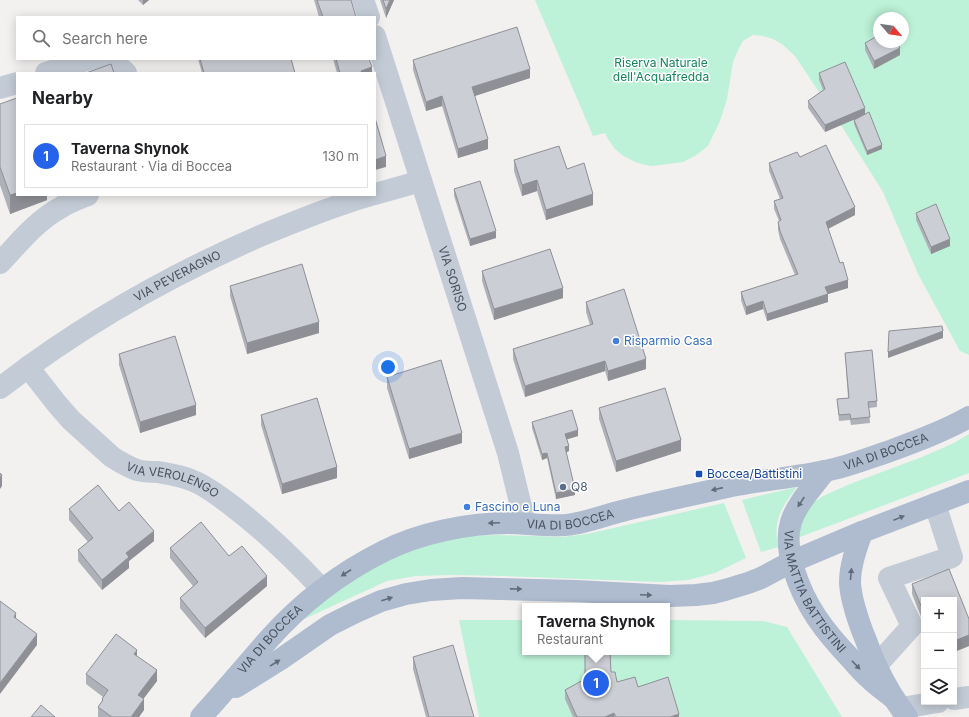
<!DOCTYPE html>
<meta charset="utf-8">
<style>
body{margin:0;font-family:Inter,sans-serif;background:#f6f6f6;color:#202124}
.controls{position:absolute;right:12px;bottom:12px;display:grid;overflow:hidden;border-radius:0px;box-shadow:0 2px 10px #0003}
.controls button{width:36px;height:36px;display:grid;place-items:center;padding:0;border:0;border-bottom:1px solid #e0e0e0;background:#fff;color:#202124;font:20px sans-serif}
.compass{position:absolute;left:873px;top:12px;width:36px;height:36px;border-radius:50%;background:#fff;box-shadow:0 2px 10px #0003;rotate:119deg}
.you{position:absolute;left:388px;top:367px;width:14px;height:14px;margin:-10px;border:3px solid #fff;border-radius:50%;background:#1a73e8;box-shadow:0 0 0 6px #1a73e833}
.badge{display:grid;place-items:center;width:26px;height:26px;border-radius:50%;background:#2563eb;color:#fff;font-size:13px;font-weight:700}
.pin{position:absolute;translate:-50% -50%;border:2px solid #fff;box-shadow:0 1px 4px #0006}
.popup{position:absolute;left:522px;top:603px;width:148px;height:52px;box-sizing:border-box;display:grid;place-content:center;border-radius:0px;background:#fff;filter:drop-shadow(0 1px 3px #0005);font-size:13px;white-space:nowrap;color:#757577}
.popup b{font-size:15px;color:#202124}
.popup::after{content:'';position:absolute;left:50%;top:100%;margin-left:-8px;border:8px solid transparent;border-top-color:#fff}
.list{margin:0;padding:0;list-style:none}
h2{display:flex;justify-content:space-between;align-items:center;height:52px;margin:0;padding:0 16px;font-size:17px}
h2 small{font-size:13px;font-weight:400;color:#757577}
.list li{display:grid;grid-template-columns:26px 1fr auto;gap:12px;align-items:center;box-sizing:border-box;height:64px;margin:0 8px 8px;padding:0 8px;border:1px solid #e0e0e0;border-radius:0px}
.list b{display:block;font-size:15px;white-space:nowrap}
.list p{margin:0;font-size:13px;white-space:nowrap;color:#757577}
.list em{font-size:13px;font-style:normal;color:#757577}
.icon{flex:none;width:22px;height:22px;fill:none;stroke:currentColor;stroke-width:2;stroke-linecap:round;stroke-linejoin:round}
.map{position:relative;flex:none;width:969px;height:717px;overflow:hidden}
.search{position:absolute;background:#fff;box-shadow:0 2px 10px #0003;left:16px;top:16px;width:360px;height:44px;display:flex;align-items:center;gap:10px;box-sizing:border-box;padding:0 14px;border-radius:0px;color:#757577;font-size:15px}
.panel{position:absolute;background:#fff;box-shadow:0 2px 10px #0003;left:16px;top:72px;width:360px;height:124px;border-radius:0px}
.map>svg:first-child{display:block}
.green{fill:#bdf2d8;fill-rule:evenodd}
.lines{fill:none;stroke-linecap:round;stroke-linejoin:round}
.minor{stroke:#c3cbd6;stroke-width:22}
.major{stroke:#afbcd0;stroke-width:22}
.wall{fill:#afb1b8}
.shaded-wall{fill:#8f9096}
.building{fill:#ccced6;stroke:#8f9096}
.oneway{fill:#616c7b}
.shop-dot{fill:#3f7fe0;stroke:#fff;stroke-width:1.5}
.transit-dot{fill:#1a4fb4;stroke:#fff;stroke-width:1.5}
.service-dot{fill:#5c6f8a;stroke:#fff;stroke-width:1.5}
.labels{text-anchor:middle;stroke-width:3;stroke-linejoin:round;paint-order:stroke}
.park-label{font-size:12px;fill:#13855a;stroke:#fff}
.street-label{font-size:12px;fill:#47515f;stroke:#fff}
.shop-label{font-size:12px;fill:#366cbe;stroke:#fff;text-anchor:start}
.transit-label{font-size:12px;fill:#164399;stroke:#fff;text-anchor:start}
.service-label{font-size:12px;fill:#4e5e75;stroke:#fff;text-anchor:start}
</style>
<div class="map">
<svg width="969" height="717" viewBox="0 0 969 717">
<rect width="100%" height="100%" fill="#f3f0f0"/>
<path class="green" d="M 535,0 L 969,0 L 969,355 L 960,351 L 918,274 L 883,192 L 839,122 L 795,56 L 783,45 L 773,39 L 763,36 L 753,35 L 743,41 L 738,50 L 733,62 L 727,99 L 720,121 L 708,146 L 695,156 L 683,162 L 652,166 L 646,165 L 635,162 L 622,155 L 615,149 L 608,139 L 605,133 L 593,136 ZM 879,18 L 903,18 L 903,42 L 879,42 Z
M 969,434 L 969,473 L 800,537 L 798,526 L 810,505 L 823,496 L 850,484 L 922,457 L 954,443 Z
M 797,487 C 781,508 773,520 778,547 L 761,552 L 742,500 Z
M 724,503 L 746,558 L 715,573 L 688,580 L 660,582 L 503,576 L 451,575 L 416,576 L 387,581 L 302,620 L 335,591 L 400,552 L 467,536 L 497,535 L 563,537 L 587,534 Z
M 459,620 L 525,620 L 525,652 L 667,652 L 667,620 L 763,621 L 787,627 L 842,717 L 479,717 Z"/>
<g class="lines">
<g class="minor">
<path d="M 363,0 L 369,17"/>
<path id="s1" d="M 375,36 L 508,453 L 525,523"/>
<path d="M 102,59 C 112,61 119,65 126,73"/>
<path d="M 46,73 L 80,62 L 91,59"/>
<path d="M 0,88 L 17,83"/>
<path d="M 375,194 L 421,181"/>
<path d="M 0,263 C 18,244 36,221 60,208 C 69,202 78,199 88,195"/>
<path id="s2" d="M 28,367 L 57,404 L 71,420 L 112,457 C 120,462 128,467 137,470 C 144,472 151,472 158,472 C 169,474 181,476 191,480 C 205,485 216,494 227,502 C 262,528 293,558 322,589"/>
<path id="s3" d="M 0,388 C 79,327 168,276 260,236 C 296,221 333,206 371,195"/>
<path d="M 876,666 L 912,626 L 889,578 L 952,557 L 935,504"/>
<path d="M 954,699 L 969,697"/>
<path d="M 901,708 L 938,702"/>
</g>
<g class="major">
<path id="s4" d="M 825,471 C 813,487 797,503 791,522 C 786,538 789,554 794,570 C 805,606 825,632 851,659 C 857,666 863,673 870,679 C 877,686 886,692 893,698"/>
<path d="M 862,532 C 856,549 850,565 850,583 C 851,600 857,617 863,633 C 868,644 871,656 877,667 C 885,685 895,701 907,717"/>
<path d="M 236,687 L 281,659 L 330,625 L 356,612 L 381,601 L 406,594 L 431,590 L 462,588 L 576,591 L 670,596 L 696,595 L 713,593 L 725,590 L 748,583 L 761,578 L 791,562 L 862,532 L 969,491"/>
<path id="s5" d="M 201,717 C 224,692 246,665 269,639 C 301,603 340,573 384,551 C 420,533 468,523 508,523 C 530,523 552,528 573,524 C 590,521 606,515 622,511 C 657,502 692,495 727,487 C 759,480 792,478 825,471 C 847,467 869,458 890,451 C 917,441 944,431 969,417"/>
</g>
</g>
<path class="wall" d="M 138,0 L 149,0 L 143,5 Z
M 314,0 L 351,0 L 356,17 L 319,17 Z
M 380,0 L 394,0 L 386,18 Z
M 865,43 L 900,55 L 874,69 L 865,50 Z
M 198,59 L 291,59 L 295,73 L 202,73 Z
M 333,59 L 369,59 L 372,73 L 337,73 Z
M 413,60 L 530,78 L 474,96 L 488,149 L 458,158 L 442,106 L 426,111 L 413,70 Z
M 819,73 L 865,114 L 882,149 L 867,155 L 854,124 L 854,120 L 861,116 L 825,132 L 808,108 L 808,101 L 823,90 L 819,80 Z
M 0,104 L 47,195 L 47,200 L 10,214 L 0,185 Z
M 800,157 L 855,215 L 828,228 L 848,288 L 828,294 L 828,302 L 767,321 L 763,309 L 746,315 L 741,300 L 741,292 L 795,275 L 780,239 L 778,230 L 778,222 L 779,221 L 774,209 L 774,201 L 780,199 L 769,171 L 769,163 Z
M 514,160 L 567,169 L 593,205 L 546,220 L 537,191 L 522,196 L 514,171 Z
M 454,189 L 496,238 L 470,246 L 454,196 Z
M 916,213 L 950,246 L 931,254 L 916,220 Z
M 482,271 L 563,298 L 494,320 L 482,281 Z
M 230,286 L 319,333 L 247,354 L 230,296 Z
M 586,302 L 646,369 L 608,381 L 605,371 L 525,397 L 513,359 L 513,349 L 590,325 L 586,312 Z
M 845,353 L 877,401 L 877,407 L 869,408 L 870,423 L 851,425 L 850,420 L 839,421 L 837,399 L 848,398 Z
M 119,354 L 196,415 L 140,433 L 119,365 Z
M 387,377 L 462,443 L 409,459 L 387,388 Z
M 599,408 L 681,451 L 616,472 L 599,419 Z
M 261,415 L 337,478 L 282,494 L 261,425 Z
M 532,422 L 578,436 L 567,439 L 569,451 L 566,452 L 575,495 L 556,499 L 547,458 L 542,460 L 532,428 Z
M 69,509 L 119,511 L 154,541 L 129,561 L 129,568 L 102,590 L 78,561 L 78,550 L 88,542 L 69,520 Z
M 170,548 L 229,556 L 267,586 L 205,638 L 180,608 L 180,598 L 193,586 L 170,558 Z
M 912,584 L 969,619 L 969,646 L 954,652 L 924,600 L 924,624 L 912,594 Z
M 137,656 L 157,681 L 143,699 L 144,710 L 139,717 L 98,717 L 98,707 L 102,701 L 102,699 L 103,697 L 86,684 L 86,674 Z
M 413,657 L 474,717 L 426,717 L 413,669 Z
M 611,672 L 617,682 L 638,687 L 679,717 L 573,717 L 565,699 L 565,690 Z"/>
<path class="shaded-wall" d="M 143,0 L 149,0 L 143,5 Z
M 390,0 L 394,0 L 386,18 L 386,9 Z
M 900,48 L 900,55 L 874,69 L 874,61 Z
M 372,67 L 372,73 L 361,73 L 361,71 Z
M 530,69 L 530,78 L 472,97 L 472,87 Z
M 442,96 L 442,106 L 426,111 L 426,102 Z
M 865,108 L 865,115 L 825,132 L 825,125 Z
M 488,139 L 488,149 L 458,158 L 458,149 Z
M 882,145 L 882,149 L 867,155 L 867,151 Z
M 386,156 L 386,167 L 375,170 L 375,160 Z
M 537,180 L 537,191 L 522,196 L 522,185 Z
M 17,193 L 17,195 L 47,195 L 47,200 L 10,214 L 10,195 Z
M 593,194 L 593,205 L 546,220 L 546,210 Z
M 855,207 L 855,215 L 826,230 L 826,222 Z
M 496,231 L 496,238 L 470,246 L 470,239 Z
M 950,239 L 950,246 L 931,254 L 931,247 Z
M 848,280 L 848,288 L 825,295 L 825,287 Z
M 563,288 L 563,298 L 494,320 L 494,309 Z
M 828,294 L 828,302 L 767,321 L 767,314 Z
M 763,301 L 763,309 L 746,315 L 746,307 Z
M 319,322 L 319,333 L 247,354 L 247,343 Z
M 943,331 L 943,338 L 888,358 L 888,352 Z
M 646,359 L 646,369 L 608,381 L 608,371 Z
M 605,361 L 605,371 L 525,397 L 525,386 Z
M 196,405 L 196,415 L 140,433 L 140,422 Z
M 578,430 L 578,436 L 565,440 L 565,434 Z
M 462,433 L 462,443 L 409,459 L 409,449 Z
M 681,440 L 681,451 L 616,472 L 616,461 Z
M 569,446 L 569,451 L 565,453 L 565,447 Z
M 547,453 L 547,458 L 542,460 L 542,454 Z
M 337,467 L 337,478 L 282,494 L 282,484 Z
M 2,475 L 2,486 L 0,489 L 0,478 Z
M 575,489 L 575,495 L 556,499 L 556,493 Z
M 154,531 L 154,541 L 129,561 L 129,568 L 102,590 L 102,580 L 126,553 Z
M 267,576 L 267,586 L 205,638 L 205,628 Z
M 16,613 L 16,624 L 14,617 Z
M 37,634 L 37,645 L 0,694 L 0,683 Z
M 969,635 L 969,646 L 954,652 L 954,641 Z
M 137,650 L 137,660 L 134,654 Z
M 157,670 L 157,681 L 138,706 L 138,695 Z
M 144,699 L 144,710 L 139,717 L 131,717 Z
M 614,713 L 614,717 L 605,717 Z
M 679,714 L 679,717 L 670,717 Z"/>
<path class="building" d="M 317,0 L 351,0 L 356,17 L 323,17 Z
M 383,0 L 390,0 L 386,9 Z
M 517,27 L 530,69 L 472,87 L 488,139 L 458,149 L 442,96 L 426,102 L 413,60 Z
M 879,35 L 879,42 L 897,42 L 900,48 L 874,61 L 865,43 Z
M 200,59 L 291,59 L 295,73 L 204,73 Z
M 336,59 L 369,59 L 372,67 L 361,71 L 362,73 L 340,73 Z
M 845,62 L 865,108 L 825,125 L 808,101 L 825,89 L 819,73 Z
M 111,64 L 114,73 L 86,73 Z
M 17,98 L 17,193 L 10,195 L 0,167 L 0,104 Z
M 869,112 L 882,145 L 867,151 L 854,120 Z
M 375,118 L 386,156 L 375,160 Z
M 826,145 L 855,207 L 826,222 L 840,263 L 843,262 L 848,280 L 825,287 L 828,294 L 767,314 L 763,301 L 746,307 L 741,292 L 798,274 L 780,231 L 778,222 L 781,220 L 774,201 L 783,198 L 769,163 L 797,152 L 800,157 Z
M 559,146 L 567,169 L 584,163 L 593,194 L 546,210 L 537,180 L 522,185 L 514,160 Z
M 480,181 L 496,231 L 470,239 L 454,189 Z
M 936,204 L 950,239 L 931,247 L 916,213 Z
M 550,249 L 563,288 L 494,309 L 482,271 Z
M 302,264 L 319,322 L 247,343 L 230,286 Z
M 624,289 L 646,359 L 608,371 L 605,361 L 525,386 L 513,349 L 593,324 L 586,302 Z
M 942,326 L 943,331 L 888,352 L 889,331 Z
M 175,336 L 196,405 L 140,422 L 119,354 Z
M 872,350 L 877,401 L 868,402 L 870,417 L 851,419 L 850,414 L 839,415 L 837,399 L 849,398 L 845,353 Z
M 441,360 L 462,433 L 409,449 L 387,377 Z
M 665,388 L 681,440 L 616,461 L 599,408 Z
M 317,398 L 337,467 L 282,484 L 261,415 Z
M 572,410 L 578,430 L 565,434 L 569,446 L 565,447 L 575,489 L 556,493 L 547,453 L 542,454 L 532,422 Z
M 0,473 L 2,475 L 0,478 Z
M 98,485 L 119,511 L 129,502 L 154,531 L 126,553 L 129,557 L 102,580 L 78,550 L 93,538 L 69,509 Z
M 201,522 L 229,556 L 242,546 L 267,576 L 205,628 L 180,598 L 198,582 L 170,548 Z
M 949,569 L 969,619 L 969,635 L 954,641 L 954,600 L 924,600 L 924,613 L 912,584 Z
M 0,601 L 16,613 L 14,617 L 37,634 L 0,683 Z
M 116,634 L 137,650 L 134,654 L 157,670 L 138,695 L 144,699 L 131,717 L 112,717 L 98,707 L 103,700 L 102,699 L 108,690 L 86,674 Z
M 453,645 L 474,717 L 429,717 L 413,657 Z
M 585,652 L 610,652 L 611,672 L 615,672 L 617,682 L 635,677 L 638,687 L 668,677 L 679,714 L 670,717 L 616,717 L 614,713 L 605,717 L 577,717 L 565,690 L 585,679 Z
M 41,705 L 55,717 L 31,717 Z"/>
<defs><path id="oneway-solid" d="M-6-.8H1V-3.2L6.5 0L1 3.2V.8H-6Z"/></defs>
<g class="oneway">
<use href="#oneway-solid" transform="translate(717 489) rotate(167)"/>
<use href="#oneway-solid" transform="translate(801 502) rotate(123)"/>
<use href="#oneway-solid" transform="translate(899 518) rotate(-22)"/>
<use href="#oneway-solid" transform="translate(494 523) rotate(177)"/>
<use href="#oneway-solid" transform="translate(346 573) rotate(147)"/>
<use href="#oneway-solid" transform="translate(851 574) rotate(-85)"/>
<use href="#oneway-solid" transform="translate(516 589) rotate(1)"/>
<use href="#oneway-solid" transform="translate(646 595) rotate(3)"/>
<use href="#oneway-solid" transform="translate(387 599) rotate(-18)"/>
<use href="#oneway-solid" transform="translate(275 663) rotate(-32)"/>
<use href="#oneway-solid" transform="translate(856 665) rotate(46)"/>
</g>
<g class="shop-dot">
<circle cx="616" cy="341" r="4"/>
<circle cx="467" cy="507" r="4"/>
</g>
<rect class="transit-dot" x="695" y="470" width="8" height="8" rx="2"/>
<circle class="service-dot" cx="563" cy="487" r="4"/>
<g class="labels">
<g class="park-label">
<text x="661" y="67">Riserva Naturale<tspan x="661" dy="14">dell'Acquafredda</tspan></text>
</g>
<g class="street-label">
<text dy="4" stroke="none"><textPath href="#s3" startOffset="210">VIA PEVERAGNO</textPath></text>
<text dy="4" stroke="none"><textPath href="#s1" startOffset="255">VIA SORISO</textPath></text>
<text dy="4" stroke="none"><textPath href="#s5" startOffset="764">VIA DI BOCCEA</textPath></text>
<text dy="4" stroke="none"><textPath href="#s2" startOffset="189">VIA VEROLENGO</textPath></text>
<text dy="4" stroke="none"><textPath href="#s5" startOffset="440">VIA DI BOCCEA</textPath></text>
<text dy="4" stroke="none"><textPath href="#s4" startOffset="138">VIA MATTIA BATTISTINI</textPath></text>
<text dy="4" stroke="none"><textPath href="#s5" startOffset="104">VIA DI BOCCEA</textPath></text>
</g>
<g class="shop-label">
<text x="624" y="345">Risparmio Casa</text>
<text x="475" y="511">Fascino e Luna</text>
</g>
<g class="transit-label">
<text x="707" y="478">Boccea/Battistini</text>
</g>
<g class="service-label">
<text x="571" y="491">Q8</text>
</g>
</g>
</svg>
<div class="controls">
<button>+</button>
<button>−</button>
<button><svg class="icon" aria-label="layers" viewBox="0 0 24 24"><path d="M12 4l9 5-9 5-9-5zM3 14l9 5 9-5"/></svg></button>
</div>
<svg class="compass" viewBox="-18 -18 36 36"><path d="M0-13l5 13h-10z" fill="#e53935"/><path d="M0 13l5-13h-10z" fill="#757577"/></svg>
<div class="you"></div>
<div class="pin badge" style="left:596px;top:683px">1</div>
<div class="popup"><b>Taverna Shynok</b>Restaurant</div>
<div class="search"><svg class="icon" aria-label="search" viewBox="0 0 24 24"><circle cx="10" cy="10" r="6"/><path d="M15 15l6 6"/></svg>Search here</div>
<section class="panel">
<h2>Nearby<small></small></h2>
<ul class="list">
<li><span class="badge">1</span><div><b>Taverna Shynok</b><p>Restaurant · Via di Boccea</p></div><em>130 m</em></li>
</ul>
</section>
</div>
